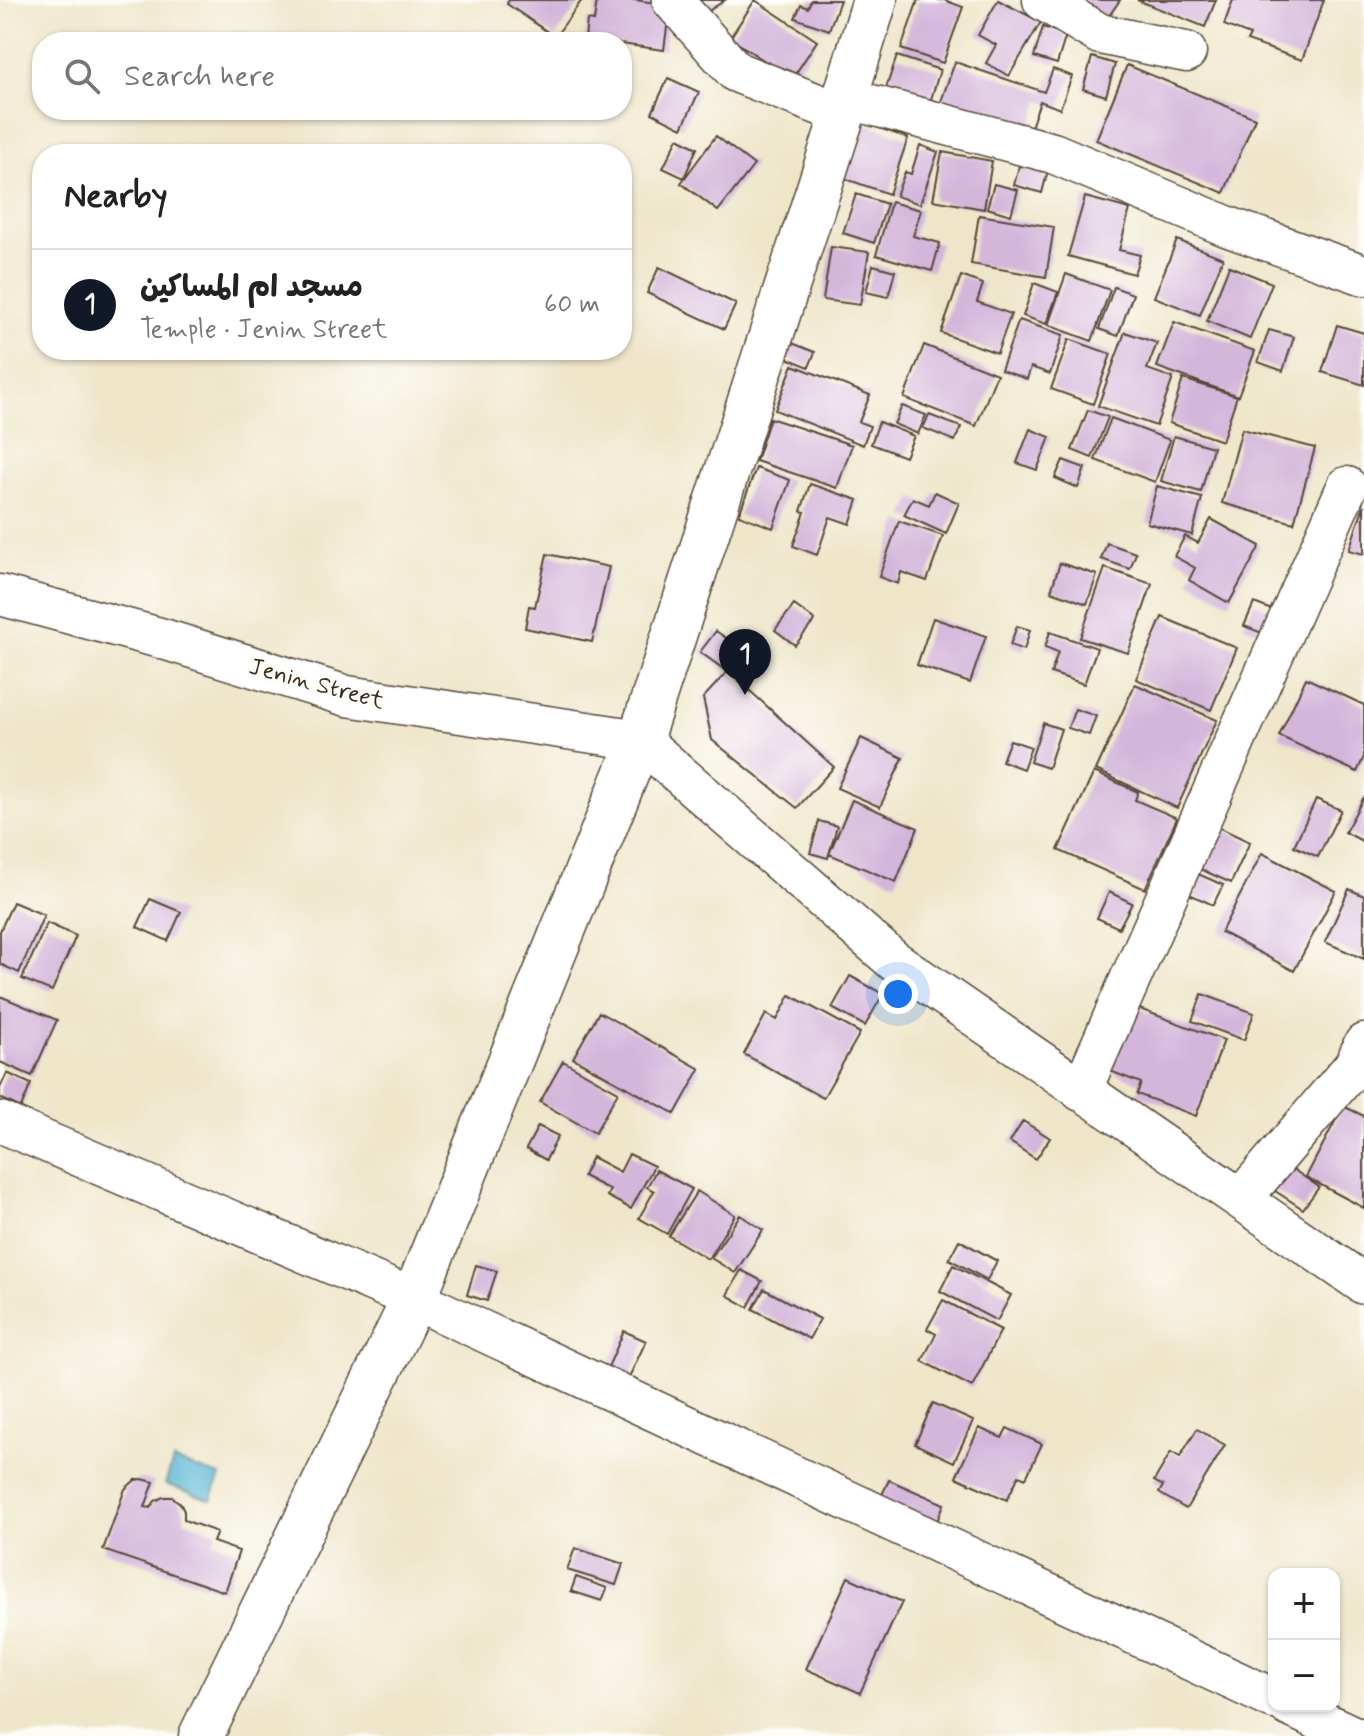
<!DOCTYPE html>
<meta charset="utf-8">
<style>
body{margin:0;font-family:Mynerve,"Playpen Sans Arabic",sans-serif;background:#f2f2f2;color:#222}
.controls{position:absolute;right:24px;bottom:24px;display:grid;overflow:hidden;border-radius:16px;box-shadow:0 2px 6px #0004}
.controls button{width:72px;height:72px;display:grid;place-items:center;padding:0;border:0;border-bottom:2px solid #e0e0e0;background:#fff;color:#222;font:40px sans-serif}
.you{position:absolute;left:898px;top:994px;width:28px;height:28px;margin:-20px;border:6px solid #fff;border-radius:50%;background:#1a73e8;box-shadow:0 0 0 12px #1a73e833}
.badge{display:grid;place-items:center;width:52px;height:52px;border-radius:50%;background:#111827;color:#fff;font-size:26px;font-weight:700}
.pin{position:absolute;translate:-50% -66px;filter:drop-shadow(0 2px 4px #0008)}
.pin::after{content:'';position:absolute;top:42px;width:28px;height:24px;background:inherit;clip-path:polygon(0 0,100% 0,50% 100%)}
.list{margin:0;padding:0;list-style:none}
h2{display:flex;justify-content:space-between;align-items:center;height:104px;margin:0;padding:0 32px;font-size:34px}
h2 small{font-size:26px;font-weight:400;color:#767676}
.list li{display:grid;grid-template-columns:52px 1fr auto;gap:24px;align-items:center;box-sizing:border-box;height:112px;padding:0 32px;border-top:2px solid #e0e0e0}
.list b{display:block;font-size:30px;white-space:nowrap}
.list p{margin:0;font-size:26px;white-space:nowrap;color:#767676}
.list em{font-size:26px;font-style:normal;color:#767676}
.icon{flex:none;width:44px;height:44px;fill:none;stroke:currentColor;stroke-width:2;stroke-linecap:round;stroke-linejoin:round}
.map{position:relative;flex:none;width:1364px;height:1736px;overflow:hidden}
.search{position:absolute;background:#fff;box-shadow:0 2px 6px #0004;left:32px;top:32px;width:600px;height:88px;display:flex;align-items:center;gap:20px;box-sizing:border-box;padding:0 28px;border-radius:32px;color:#767676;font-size:30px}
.panel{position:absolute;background:#fff;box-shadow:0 2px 6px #0004;left:32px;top:144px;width:600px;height:216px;border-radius:32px}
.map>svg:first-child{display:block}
.water{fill:#54b4d3;stroke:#486f78;stroke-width:2}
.building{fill:#d4b6db}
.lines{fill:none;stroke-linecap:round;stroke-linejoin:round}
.minor-casing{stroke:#564638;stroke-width:43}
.tertiary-casing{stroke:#564638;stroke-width:47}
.minor{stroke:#fff;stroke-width:40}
.tertiary{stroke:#fff;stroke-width:44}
.labels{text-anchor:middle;stroke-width:6;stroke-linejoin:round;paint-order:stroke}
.street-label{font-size:24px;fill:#3b2a1e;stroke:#fdfcf7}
</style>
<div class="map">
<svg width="1364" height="1736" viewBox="0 0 1364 1736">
<rect width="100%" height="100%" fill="#fdfcf7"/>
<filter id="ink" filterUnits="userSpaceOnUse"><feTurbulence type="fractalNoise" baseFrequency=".0125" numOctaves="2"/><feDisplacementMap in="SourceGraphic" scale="16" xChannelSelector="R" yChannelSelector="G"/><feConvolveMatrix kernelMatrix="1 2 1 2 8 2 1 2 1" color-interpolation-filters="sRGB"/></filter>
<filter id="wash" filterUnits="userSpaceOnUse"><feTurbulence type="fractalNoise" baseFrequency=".006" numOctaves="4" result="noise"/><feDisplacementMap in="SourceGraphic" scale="32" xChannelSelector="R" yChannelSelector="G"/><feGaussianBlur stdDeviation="1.8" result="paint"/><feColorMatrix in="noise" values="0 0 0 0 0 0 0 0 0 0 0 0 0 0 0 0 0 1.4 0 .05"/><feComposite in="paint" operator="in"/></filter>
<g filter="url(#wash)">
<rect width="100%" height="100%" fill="#efe6ca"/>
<path class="water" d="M 173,1460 L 220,1476 L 211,1500 L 165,1484 Z"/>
<g id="blocks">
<path class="building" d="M 509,0 L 582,0 L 555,37 L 507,4 Z
M 597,0 L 635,0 L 670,5 L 664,50 L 585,39 L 587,20 L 594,21 Z
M 686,0 L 725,0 L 698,18 Z
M 755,0 L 817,41 L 792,79 L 730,38 Z
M 811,0 L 840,0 L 829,30 L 795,18 L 801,5 L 808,8 Z
M 918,0 L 944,0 L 963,7 L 943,63 L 901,49 Z
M 998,0 L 1041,22 L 1009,76 L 986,63 L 996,45 L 978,35 Z
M 1068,0 L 1120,0 L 1104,23 Z
M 1137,0 L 1216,0 L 1205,27 Z
M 1233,0 L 1324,0 L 1302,60 L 1247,41 L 1250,35 L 1224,25 Z
M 1043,27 L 1066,35 L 1057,64 L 1034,57 Z
M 897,56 L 940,70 L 929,106 L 885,91 Z
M 1092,57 L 1115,64 L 1106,96 L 1083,89 Z
M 955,62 L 1044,92 L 1053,69 L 1072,76 L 1060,109 L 1040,101 L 1027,139 L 938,110 Z
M 1127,65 L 1255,118 L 1224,193 L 1096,140 Z
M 668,78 L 699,92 L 682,128 L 652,113 Z
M 859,121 L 908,138 L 889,194 L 840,177 Z
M 716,136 L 754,165 L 718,211 L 681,183 Z
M 678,138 L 697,148 L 684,178 L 663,168 Z
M 920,145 L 938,152 L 920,204 L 896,196 L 905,172 L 911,174 Z
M 942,152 L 992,161 L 984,209 L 933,200 Z
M 1021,159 L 1049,166 L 1042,193 L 1014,185 Z
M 994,184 L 1018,190 L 1011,215 L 987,208 Z
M 856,194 L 887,204 L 874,243 L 843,233 Z
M 1085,197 L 1130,209 L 1119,250 L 1140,255 L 1134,274 L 1068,256 Z
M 891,202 L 921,210 L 913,236 L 940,243 L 932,271 L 876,255 Z
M 979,215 L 1054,227 L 1046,277 L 971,264 Z
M 1177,240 L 1223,258 L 1200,315 L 1154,297 Z
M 831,247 L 869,252 L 860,305 L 823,300 Z
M 873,265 L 895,271 L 888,297 L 866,292 Z
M 1229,266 L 1272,283 L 1250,339 L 1207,321 Z
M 659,267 L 736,304 L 724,329 L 647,293 Z
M 1066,274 L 1110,290 L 1092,341 L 1048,325 Z
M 961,276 L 983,284 L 977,302 L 1011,314 L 997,353 L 941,333 Z
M 1034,283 L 1058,292 L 1046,324 L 1023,316 Z
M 1114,287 L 1133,294 L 1118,336 L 1099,329 Z
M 1019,320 L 1063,335 L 1050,374 L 1031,367 L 1027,379 L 1001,370 Z
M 1174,322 L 1255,351 L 1238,396 L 1157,367 Z
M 1337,325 L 1364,333 L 1364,385 L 1322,372 Z
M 1269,330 L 1294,337 L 1283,371 L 1258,362 Z
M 1125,332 L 1157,343 L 1147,369 L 1173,378 L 1156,426 L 1098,406 Z
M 1069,339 L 1111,354 L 1093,404 L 1051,389 Z
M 792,343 L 815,352 L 809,367 L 787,358 Z
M 924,345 L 997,374 L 976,426 L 904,398 Z
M 793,365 L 870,395 L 859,422 L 870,426 L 863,445 L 775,410 Z
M 1183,379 L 1237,396 L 1222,441 L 1169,423 Z
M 902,406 L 926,415 L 918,434 L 894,424 Z
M 1088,410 L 1108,417 L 1092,458 L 1072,450 Z
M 929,415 L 961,427 L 955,441 L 923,428 Z
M 770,418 L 852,445 L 837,488 L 756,461 Z
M 1111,418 L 1170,440 L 1155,482 L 1095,460 Z
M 879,422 L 914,436 L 905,457 L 871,444 Z
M 1030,429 L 1050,437 L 1037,470 L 1017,463 Z
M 1242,429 L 1315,448 L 1294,523 L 1222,503 Z
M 1174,436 L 1213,447 L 1201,492 L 1161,481 Z
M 1063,460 L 1085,468 L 1078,488 L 1055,478 Z
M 756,468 L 790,480 L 773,528 L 739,515 Z
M 810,484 L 858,500 L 850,524 L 830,517 L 817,555 L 793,546 L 805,512 L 801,511 Z
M 1157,486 L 1202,498 L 1192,535 L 1147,523 Z
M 935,492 L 959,503 L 946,534 L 904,515 L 913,498 L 929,505 Z
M 1364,505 L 1364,554 L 1349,550 Z
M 1211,519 L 1260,546 L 1229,603 L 1189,580 L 1195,568 L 1174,556 L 1185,536 L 1198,543 Z
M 899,521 L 943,536 L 927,581 L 901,572 L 898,584 L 879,577 Z
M 1107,543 L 1136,553 L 1130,569 L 1101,559 Z
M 547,554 L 609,567 L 592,642 L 525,628 L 529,606 L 535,607 Z
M 1060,563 L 1097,575 L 1087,604 L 1051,591 Z
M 1105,568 L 1152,584 L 1128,653 L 1080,638 Z
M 1254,603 L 1272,610 L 1262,633 L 1244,626 Z
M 794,605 L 815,620 L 795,645 L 775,630 Z
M 1162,617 L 1237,648 L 1211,710 L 1136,679 Z
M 933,618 L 986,636 L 970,683 L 917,665 Z
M 1017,626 L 1030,630 L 1024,650 L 1010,645 Z
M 716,631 L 740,648 L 725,670 L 700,652 Z
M 1050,632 L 1097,648 L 1084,684 L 1051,673 L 1058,652 L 1045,647 Z
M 728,671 L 834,767 L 797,808 L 712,740 L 703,698 Z
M 1306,678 L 1364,705 L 1364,757 L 1357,772 L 1279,736 Z
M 1135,684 L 1217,720 L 1177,808 L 1096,770 Z
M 1075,709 L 1096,716 L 1089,735 L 1068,728 Z
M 1043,723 L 1061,729 L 1048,768 L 1030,762 Z
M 861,738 L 903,758 L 880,807 L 837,788 Z
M 1010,740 L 1031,747 L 1023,769 L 1002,761 Z
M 1094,772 L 1138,792 L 1135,800 L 1177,818 L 1145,889 L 1058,850 Z
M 1364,797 L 1364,842 L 1345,832 Z
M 1316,799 L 1341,810 L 1318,857 L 1294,846 Z
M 852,800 L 918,828 L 896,882 L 829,854 Z
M 819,821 L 837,826 L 828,858 L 810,853 Z
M 1218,827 L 1250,842 L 1231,883 L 1198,868 Z
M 1262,853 L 1336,891 L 1294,971 L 1221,932 Z
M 1196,873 L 1223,885 L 1213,905 L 1187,893 Z
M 1349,889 L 1364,896 L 1364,959 L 1325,942 Z
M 1109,892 L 1132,903 L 1119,928 L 1097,918 Z
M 150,899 L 181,912 L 168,941 L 137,927 Z
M 13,902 L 44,915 L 19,973 L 0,964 L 0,931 Z
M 47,923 L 76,936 L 52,991 L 22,979 Z
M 850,976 L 883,994 L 865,1026 L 832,1008 Z
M 1202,994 L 1254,1013 L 1244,1040 L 1192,1021 Z
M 790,995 L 860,1033 L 823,1098 L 744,1054 L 766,1014 L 777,1020 Z
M 0,996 L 57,1020 L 32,1076 L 0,1062 Z
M 1134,1007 L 1224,1040 L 1196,1116 L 1137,1094 L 1141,1083 L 1110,1071 Z
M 599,1012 L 700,1069 L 675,1114 L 573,1058 Z
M 563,1061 L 618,1092 L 595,1133 L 540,1102 Z
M 7,1073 L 31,1084 L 21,1108 L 0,1098 L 0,1088 Z
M 1343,1106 L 1364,1116 L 1364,1208 L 1306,1177 Z
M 1023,1121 L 1050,1138 L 1036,1159 L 1010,1142 Z
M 538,1126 L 558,1136 L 546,1160 L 526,1149 Z
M 629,1154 L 654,1166 L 631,1209 L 607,1196 L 610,1190 L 583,1176 L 592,1157 L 620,1172 Z
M 1288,1166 L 1319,1187 L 1303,1209 L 1272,1189 Z
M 656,1170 L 692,1189 L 667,1234 L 639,1218 L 654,1191 L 647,1187 Z
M 697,1191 L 735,1215 L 708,1259 L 669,1236 Z
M 740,1215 L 763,1230 L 735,1273 L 711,1258 Z
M 959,1240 L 997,1261 L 987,1280 L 949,1259 Z
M 476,1265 L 497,1271 L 487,1301 L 467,1295 Z
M 953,1265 L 1011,1295 L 997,1321 L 940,1291 Z
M 741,1270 L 762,1281 L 748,1307 L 727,1295 Z
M 764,1289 L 820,1319 L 809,1339 L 753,1309 Z
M 943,1300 L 1001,1330 L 972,1387 L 922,1361 L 936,1334 L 927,1329 Z
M 624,1331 L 646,1341 L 625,1386 L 604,1376 Z
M 933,1403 L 973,1421 L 954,1462 L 915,1444 Z
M 979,1428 L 1002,1438 L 1007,1428 L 1042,1444 L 1026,1478 L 1019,1475 L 1007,1500 L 956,1477 Z
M 1197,1429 L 1225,1445 L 1186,1509 L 1159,1493 L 1163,1486 L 1154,1481 L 1171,1452 L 1180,1457 Z
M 142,1479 L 154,1482 L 145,1507 L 150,1508 L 155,1501 L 163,1497 L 172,1497 L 180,1503 L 184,1511 L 184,1520 L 217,1532 L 213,1542 L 239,1551 L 225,1592 L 103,1550 L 125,1489 L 135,1480 Z
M 889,1480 L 944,1504 L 936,1524 L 880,1499 Z
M 575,1548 L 623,1564 L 616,1585 L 567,1570 Z
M 576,1577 L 607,1588 L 602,1601 L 571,1591 Z
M 848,1577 L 902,1602 L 860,1693 L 806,1669 Z"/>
</g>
</g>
<g filter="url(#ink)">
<use href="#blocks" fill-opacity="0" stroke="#564638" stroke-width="2"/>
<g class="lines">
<defs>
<path id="minor" d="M 672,0 L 736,72 L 843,114
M 1043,0 L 1100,34 L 1186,52
M 845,98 L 1053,153 L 1226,226 L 1364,275
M 0,595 L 160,638 L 347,696 L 640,740 L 893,960 L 1364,1284
M 1081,1091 L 1347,487
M 0,1122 L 414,1299 L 1274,1699
M 1241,1199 L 1354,1066 L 1364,1044
M 1289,1706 L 1353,1736"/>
<path id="tertiary" d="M 201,1736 L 414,1299 L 640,740 L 843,114 L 845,98 L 875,0"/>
</defs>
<use href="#minor" class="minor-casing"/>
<use href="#tertiary" class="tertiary-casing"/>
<use href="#minor" class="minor"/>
<use href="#tertiary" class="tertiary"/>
</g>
</g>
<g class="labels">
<g class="street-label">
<text transform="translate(317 683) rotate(15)" y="8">Jenin Street</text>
</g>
</g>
</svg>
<div class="controls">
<button>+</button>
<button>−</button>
</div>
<div class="you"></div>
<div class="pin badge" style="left:745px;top:695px">1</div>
<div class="search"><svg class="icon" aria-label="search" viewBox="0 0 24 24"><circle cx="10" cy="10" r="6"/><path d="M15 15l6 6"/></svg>Search here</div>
<section class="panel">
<h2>Nearby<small></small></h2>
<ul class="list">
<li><span class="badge">1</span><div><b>مسجد ام المساكين</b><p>Temple · Jenin Street</p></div><em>60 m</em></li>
</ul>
</section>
</div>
